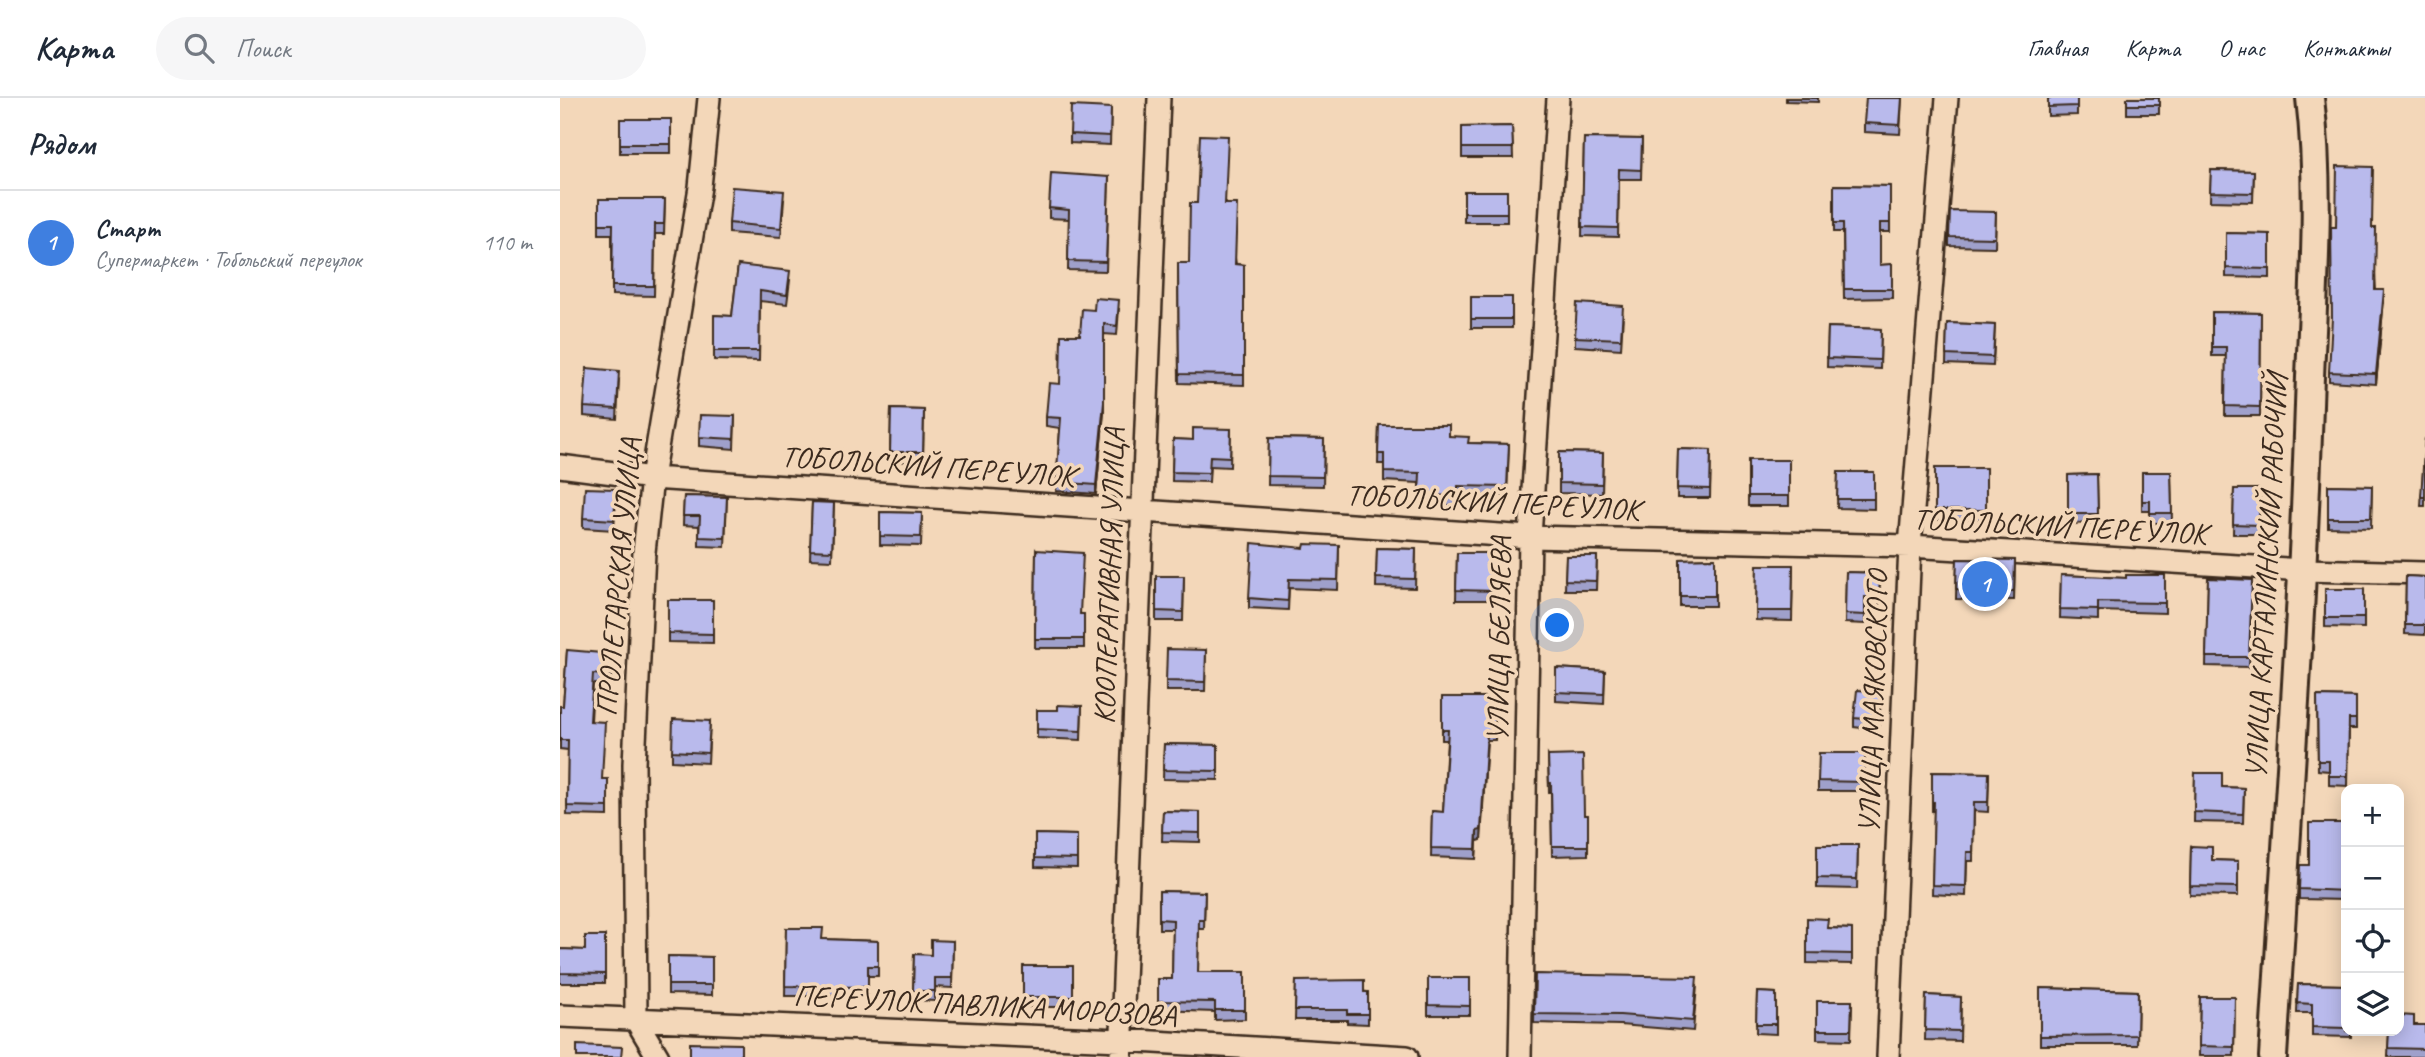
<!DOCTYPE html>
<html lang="ru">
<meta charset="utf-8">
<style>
body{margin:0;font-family:Caveat,sans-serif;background:#f6f6f7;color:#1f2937}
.controls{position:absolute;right:21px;bottom:21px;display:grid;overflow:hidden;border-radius:14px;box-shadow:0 4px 18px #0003}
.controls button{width:63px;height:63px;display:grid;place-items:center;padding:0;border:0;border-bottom:2px solid #e0e1e3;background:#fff;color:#1f2937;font:35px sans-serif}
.you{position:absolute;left:998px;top:528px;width:24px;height:24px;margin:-18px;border:5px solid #fff;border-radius:50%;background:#1a73e8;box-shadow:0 0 0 10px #1a73e833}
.badge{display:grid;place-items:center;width:46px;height:46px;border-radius:50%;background:#db2777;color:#fff;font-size:23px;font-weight:700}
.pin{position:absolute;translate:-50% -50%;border:4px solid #fff;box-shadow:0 2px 7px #0006}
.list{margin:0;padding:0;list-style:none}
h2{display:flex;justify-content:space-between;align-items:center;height:91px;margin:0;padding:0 28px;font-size:30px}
h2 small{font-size:23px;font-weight:400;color:#747a83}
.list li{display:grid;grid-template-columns:46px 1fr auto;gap:21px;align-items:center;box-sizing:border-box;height:105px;padding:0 28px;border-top:2px solid #e0e1e3}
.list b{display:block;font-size:26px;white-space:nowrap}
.list p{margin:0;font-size:23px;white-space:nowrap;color:#747a83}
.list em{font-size:23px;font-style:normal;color:#747a83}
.icon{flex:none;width:38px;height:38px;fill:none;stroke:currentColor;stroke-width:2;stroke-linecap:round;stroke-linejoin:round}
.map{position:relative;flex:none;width:1865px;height:959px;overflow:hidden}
header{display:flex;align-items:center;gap:42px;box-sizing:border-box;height:98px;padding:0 35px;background:#fff;border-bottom:2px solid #e0e1e3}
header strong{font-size:33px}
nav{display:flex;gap:38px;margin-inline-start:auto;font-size:24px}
.search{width:490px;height:63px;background:#f6f6f7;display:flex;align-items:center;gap:18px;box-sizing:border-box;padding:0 24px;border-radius:38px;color:#747a83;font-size:26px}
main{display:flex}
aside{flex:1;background:#fff}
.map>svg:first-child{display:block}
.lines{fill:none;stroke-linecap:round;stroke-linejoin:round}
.minor-casing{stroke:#3b2a1e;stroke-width:26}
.tertiary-casing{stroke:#3b2a1e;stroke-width:32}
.minor{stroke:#f3d7b9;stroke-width:21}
.tertiary{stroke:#f3d7b9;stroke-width:26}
.wall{fill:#9fa0cb;stroke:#3b2a1e;stroke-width:2}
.shaded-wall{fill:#8282a5;stroke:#3b2a1e;stroke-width:2}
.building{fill:#b9baec;stroke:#3b2a1e;stroke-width:2}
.labels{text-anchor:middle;stroke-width:7;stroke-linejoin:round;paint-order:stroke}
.street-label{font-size:30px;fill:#3b2a1e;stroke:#f3d7b9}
</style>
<header>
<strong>Карта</strong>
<div class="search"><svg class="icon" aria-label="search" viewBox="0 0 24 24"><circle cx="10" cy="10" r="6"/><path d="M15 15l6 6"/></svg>Поиск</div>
<nav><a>Главная</a><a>Карта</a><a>О нас</a><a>Контакты</a></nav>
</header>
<main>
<aside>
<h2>Рядом<small></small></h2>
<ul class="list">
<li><span class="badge" style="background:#3f7fe0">1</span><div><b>Старт</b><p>Супермаркет · Тобольский переулок</p></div><em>110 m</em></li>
</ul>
</aside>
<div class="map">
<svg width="1865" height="959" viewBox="0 0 1865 959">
<rect width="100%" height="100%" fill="#f3d7b9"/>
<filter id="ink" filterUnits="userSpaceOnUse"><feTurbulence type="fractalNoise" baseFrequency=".0143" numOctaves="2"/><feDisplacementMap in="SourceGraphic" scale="14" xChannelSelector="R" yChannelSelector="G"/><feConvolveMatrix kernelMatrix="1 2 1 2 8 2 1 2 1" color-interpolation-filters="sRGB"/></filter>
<g filter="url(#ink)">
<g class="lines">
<defs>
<path id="minor" d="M 0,368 L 92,380 L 970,439 L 1350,448 L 1743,472 L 1865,475
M 0,918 L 561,942 L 847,959
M 98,959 L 76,922 L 74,666 L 84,454 L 92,380 L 140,89 L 149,0
M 561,959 L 599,0
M 960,959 L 970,439 L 998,0
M 1328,959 L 1350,448 L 1387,0"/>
<path id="tertiary" d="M 1713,959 C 1726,742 1742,525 1749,307 C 1752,206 1762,101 1750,0"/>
</defs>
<use href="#minor" class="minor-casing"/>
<use href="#tertiary" class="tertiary-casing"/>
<use href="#minor" class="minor"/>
<use href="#tertiary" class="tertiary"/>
</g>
<path class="wall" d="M 1226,0 L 1258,0 L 1258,4 L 1226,3 Z
M 1342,0 L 1340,36 L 1304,34 L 1304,25 Z
M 1488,0 L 1517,0 L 1517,17 L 1488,18 Z
M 1567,0 L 1599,0 L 1599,16 L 1567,16 Z
M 551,10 L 550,47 L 510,45 L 510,36 Z
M 60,21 L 111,21 L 111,55 L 60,55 Z
M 952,28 L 953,60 L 902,60 L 902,29 Z
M 1024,40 L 1082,41 L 1081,81 L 1059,81 L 1058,139 L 1022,138 Z
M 1651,72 L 1694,73 L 1693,104 L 1650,103 Z
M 549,79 L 546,173 L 508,172 L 509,121 L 489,120 L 489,110 Z
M 1274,87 L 1330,88 L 1330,134 L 1320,134 L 1320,167 L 1332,166 L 1332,200 L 1284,201 L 1283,134 L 1274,134 Z
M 904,93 L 947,93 L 947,124 L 904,124 Z
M 39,101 L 105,101 L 104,136 L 95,136 L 94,198 L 52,197 L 52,136 L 39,136 Z
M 224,102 L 221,139 L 169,135 L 169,125 Z
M 666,106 L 676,166 L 684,167 L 684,287 L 619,285 L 618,165 L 629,165 Z
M 1436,114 L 1435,149 L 1389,148 L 1389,139 Z
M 1812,130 L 1816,192 L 1824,201 L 1816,286 L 1769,283 L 1769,274 Z
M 1666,135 L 1710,136 L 1710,180 L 1666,179 Z
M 178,167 L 230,182 L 227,206 L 200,203 L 199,263 L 154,262 L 154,217 L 172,218 Z
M 911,199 L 952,199 L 952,230 L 911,230 Z
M 559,211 L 557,237 L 544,236 L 544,314 L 536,396 L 496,393 L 500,330 L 486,328 L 486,319 L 520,237 L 534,212 Z
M 1652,214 L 1701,215 L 1700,318 L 1665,318 L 1666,258 L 1652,258 Z
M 1063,217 L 1061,251 L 1015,248 L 1015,239 Z
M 1387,225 L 1435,227 L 1433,268 L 1386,266 Z
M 1268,229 L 1321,231 L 1320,271 L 1267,269 Z
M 59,282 L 57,321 L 24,318 L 24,309 Z
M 331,311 L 364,312 L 363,364 L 330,363 Z
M 175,318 L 174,351 L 139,348 L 139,339 Z
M 819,327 L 889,338 L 909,345 L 949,346 L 947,399 L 898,397 L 898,408 L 859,406 L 859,385 L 824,383 L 824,366 L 818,366 Z
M 671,331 L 670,369 L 650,368 L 649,384 L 612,383 L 613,341 L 633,342 Z
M 709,340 L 764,341 L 763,388 L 708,387 Z
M 1865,340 L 1865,408 L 1861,408 Z
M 1118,351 L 1151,352 L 1150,400 L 1117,400 Z
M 999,354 L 1043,355 L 1042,396 L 999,395 Z
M 1188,362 L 1229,362 L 1229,408 L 1188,408 Z
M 1375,370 L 1426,370 L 1426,421 L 1375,422 Z
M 1278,374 L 1314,374 L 1314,411 L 1277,410 Z
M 1582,374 L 1611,374 L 1612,425 L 1590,425 L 1590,413 L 1582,413 Z
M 1537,376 L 1538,425 L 1508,426 L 1508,377 Z
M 1768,387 L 1812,388 L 1811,430 L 1768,429 Z
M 1674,391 L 1700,391 L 1699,436 L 1673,436 Z
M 124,398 L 167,399 L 165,449 L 139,448 L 139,428 L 123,427 Z
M 56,401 L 54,432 L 23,430 L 23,420 Z
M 252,404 L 274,405 L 272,462 L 250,461 Z
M 320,414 L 362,415 L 361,448 L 320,447 Z
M 779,447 L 778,492 L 729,490 L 728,512 L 689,510 L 689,500 L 744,450 Z
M 817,450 L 856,451 L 855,490 L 816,489 Z
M 476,452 L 521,516 L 524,516 L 524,550 L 475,550 Z
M 897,455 L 936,455 L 936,502 L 896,502 Z
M 1006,458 L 1037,458 L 1036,492 L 1005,492 Z
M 1155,460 L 1155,508 L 1120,508 L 1120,461 Z
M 1397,461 L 1455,462 L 1454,502 L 1396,501 Z
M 1197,467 L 1233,467 L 1232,523 L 1196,522 Z
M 1286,474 L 1320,475 L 1319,509 L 1305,509 L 1305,526 L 1285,525 Z
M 1501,477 L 1566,480 L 1605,477 L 1605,515 L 1538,513 L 1538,522 L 1500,520 Z
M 596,478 L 624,478 L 623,523 L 596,523 Z
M 1846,478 L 1865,479 L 1865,537 L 1845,536 Z
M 1648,480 L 1692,482 L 1689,569 L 1646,568 Z
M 1804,491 L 1804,530 L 1765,529 L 1765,520 Z
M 108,502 L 153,502 L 153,545 L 108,544 Z
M 7,552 L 53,566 L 51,587 L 33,586 L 31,623 L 42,681 L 48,681 L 48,718 L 7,717 L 8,652 L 0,651 L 0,608 L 3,608 Z
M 646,552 L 645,593 L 606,593 L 606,583 Z
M 996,570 L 1045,573 L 1044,606 L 996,603 Z
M 1757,598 L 1796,599 L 1796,631 L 1789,631 L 1788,688 L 1769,687 L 1769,673 L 1758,672 Z
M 882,599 L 935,599 L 935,642 L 927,642 L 921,742 L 917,743 L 916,761 L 871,759 L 872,713 L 883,714 L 887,642 L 882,642 Z
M 1321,604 L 1318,632 L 1294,629 L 1294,620 Z
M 522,608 L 521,642 L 477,640 L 477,612 L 498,612 Z
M 150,623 L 148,665 L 112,663 L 112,653 Z
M 604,646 L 658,647 L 658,682 L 603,681 Z
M 1305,655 L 1305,693 L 1258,693 L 1258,683 Z
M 988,658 L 1024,717 L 1028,717 L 1028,757 L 992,758 L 991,694 L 989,694 Z
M 1372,674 L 1429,675 L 1428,714 L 1414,713 L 1413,763 L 1407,763 L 1406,798 L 1372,796 L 1374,713 L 1372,713 Z
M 1635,675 L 1662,689 L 1684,690 L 1683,725 L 1634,724 Z
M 603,713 L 640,714 L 640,744 L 602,743 Z
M 1786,725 L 1786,802 L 1739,801 L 1739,791 L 1749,767 Z
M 475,736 L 517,737 L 517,770 L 475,769 Z
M 1257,747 L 1298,747 L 1297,791 L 1257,790 Z
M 1631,748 L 1652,762 L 1678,763 L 1678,798 L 1630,797 Z
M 599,793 L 645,794 L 644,831 L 639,831 L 638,874 L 685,874 L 685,921 L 655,922 L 655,914 L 598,912 L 598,903 L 612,881 L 613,831 L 599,831 Z
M 226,830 L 263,841 L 318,843 L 318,878 L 308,878 L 308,898 L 225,898 Z
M 1268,830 L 1292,831 L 1292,866 L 1247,865 L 1247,855 Z
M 45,838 L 45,885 L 0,885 L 0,851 L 25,852 Z
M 393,843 L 392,890 L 375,889 L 375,903 L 353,902 L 354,856 L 371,857 Z
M 108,858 L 152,859 L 152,897 L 108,896 Z
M 463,868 L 513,868 L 513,909 L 463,909 Z
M 975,876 L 1137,888 L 1133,933 L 1060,927 L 974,925 Z
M 868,880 L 910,880 L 910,917 L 868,917 Z
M 736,883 L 808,894 L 808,926 L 787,925 L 787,922 L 735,922 Z
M 1738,886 L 1786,887 L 1786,933 L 1791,933 L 1791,939 L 1752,938 L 1752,915 L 1737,915 Z
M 1480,890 L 1578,893 L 1577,947 L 1480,947 Z
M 1197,894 L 1216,895 L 1216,936 L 1196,935 Z
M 1366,897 L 1401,899 L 1400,943 L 1365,942 Z
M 1640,899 L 1675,899 L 1674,958 L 1639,958 Z
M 1257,903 L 1292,903 L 1291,942 L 1257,941 Z
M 1854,927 L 1865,927 L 1865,959 L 1828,959 L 1829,933 Z"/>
<path class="shaded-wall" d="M 1824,192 L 1824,201 L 1816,286 L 1816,276 Z
M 544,304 L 544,314 L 536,396 L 536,387 Z
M 927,633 L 921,742 L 917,743 L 916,761 L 917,733 Z"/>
<path class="building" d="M 1306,0 L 1342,0 L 1340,27 L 1304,25 Z
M 1488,0 L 1517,0 L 1517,8 L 1488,9 Z
M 1567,0 L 1599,0 L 1599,7 L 1567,7 Z
M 511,8 L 551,10 L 550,38 L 510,36 Z
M 60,21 L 111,21 L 111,46 L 60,46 Z
M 952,28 L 953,50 L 902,50 L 902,29 Z
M 640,37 L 668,38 L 665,106 L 677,106 L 675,166 L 684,167 L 684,277 L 619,276 L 618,165 L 629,165 L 630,105 L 637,105 Z
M 1024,40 L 1082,41 L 1081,72 L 1059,71 L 1058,130 L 1022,129 Z
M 1777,68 L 1813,69 L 1812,130 L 1816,130 L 1815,192 L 1824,192 L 1816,276 L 1769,274 L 1772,220 L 1771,129 L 1776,129 Z
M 1651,72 L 1694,73 L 1693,95 L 1650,94 Z
M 491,75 L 549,79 L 546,164 L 508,163 L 509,112 L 489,110 Z
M 1274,87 L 1330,88 L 1330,125 L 1320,125 L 1320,167 L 1332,166 L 1332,191 L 1284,191 L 1283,125 L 1274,125 Z
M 172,89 L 224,93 L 221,130 L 169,125 Z
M 904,93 L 947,93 L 947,115 L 904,115 Z
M 39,101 L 105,101 L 104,126 L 95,126 L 94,188 L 52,188 L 53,126 L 39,126 Z
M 1390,113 L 1436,114 L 1435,140 L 1389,139 Z
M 1666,135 L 1710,136 L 1710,171 L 1666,170 Z
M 178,167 L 230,173 L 227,197 L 200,193 L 199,253 L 154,253 L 154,217 L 172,218 Z
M 911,199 L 952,199 L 952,221 L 911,221 Z
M 535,200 L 559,202 L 557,228 L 544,226 L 544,304 L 536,387 L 496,384 L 501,320 L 486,319 L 489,285 L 500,286 L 501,237 L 520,237 L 522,211 L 534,212 Z
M 1017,205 L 1063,208 L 1061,241 L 1015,239 Z
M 1652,214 L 1701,215 L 1700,309 L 1665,308 L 1666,249 L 1652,249 Z
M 1387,225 L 1435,227 L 1433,259 L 1386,257 Z
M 1268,229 L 1321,231 L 1320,262 L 1267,260 Z
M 27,270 L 59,273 L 57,311 L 24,309 Z
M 331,311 L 364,312 L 363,354 L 330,354 Z
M 140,317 L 175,318 L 174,341 L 139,339 Z
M 819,327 L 889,327 L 889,338 L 909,339 L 908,345 L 949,346 L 947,389 L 898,388 L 898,398 L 859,397 L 860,375 L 824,374 L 824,356 L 818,356 Z
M 633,330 L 671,331 L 670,359 L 650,358 L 649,375 L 612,374 L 613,341 L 633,342 Z
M 709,340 L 764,341 L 763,379 L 708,378 Z
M 1865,340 L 1865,399 L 1861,399 Z
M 1118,351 L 1151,352 L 1150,391 L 1117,390 Z
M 999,354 L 1043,355 L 1042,386 L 999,385 Z
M 1188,362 L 1229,362 L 1229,398 L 1188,398 Z
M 1375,370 L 1426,370 L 1426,412 L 1375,412 Z
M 1278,374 L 1314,374 L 1314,401 L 1277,401 Z
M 1582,374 L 1611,374 L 1612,415 L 1590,415 L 1590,403 L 1582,403 Z
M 1537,376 L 1538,416 L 1508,416 L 1508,377 Z
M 1768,387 L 1812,388 L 1811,420 L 1768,420 Z
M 25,390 L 56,391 L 54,422 L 23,420 Z
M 1674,391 L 1700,391 L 1699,427 L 1673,426 Z
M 124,398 L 167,399 L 165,440 L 139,439 L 140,418 L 123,418 Z
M 252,404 L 274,405 L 272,453 L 250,452 Z
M 320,414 L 362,415 L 361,439 L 320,438 Z
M 692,445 L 744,450 L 745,446 L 779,447 L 778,482 L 729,481 L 728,503 L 689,500 Z
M 817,450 L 856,451 L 855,481 L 816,480 Z
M 476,452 L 523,455 L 520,516 L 524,516 L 524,541 L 475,541 Z
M 897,455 L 936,455 L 936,493 L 896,492 Z
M 1006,458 L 1037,458 L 1036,483 L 1005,482 Z
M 1155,460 L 1155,498 L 1120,498 L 1120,461 Z
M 1397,461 L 1455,462 L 1454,493 L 1396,491 Z
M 1197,467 L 1233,467 L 1232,513 L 1196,513 Z
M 1286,474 L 1320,475 L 1319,500 L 1305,499 L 1305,517 L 1285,516 Z
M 1501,477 L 1566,480 L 1566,477 L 1605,477 L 1605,505 L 1538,504 L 1538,512 L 1500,511 Z
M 596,478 L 624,478 L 623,514 L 596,513 Z
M 1846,478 L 1865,479 L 1865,527 L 1845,527 Z
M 1648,480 L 1692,482 L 1689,559 L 1646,559 Z
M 1765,491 L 1804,491 L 1804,520 L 1765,520 Z
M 108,502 L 153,502 L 153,536 L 108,535 Z
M 607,551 L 646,552 L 645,584 L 606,583 Z
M 7,552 L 53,556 L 51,578 L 33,576 L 30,623 L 45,624 L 42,681 L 48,681 L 48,709 L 7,708 L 8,642 L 0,642 L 0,608 L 3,608 Z
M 996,570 L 1045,573 L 1044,596 L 996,594 Z
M 1297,592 L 1321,594 L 1318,622 L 1294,620 Z
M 1757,598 L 1796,599 L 1796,621 L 1789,621 L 1788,678 L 1769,678 L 1769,663 L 1758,663 Z
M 882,599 L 935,599 L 935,633 L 927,633 L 921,732 L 917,733 L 916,751 L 871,750 L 872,713 L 883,714 L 888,632 L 882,632 Z
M 498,607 L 522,608 L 521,633 L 477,631 L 477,612 L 498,612 Z
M 113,621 L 150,623 L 148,655 L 112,653 Z
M 604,646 L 658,647 L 658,673 L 603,672 Z
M 1259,655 L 1305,655 L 1305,684 L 1258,683 Z
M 1023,657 L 1024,717 L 1028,717 L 1028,748 L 992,748 L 991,685 L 989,685 L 988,658 Z
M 1372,674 L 1429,675 L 1428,704 L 1414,704 L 1413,754 L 1407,754 L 1406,788 L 1372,787 L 1374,704 L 1372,704 Z
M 1635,675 L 1662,675 L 1662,689 L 1684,690 L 1683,716 L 1634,714 Z
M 603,713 L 640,714 L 640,735 L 602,734 Z
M 1749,725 L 1786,725 L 1786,793 L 1739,791 L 1740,767 L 1749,767 Z
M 475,736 L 517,737 L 517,761 L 475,760 Z
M 1257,747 L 1298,747 L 1297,781 L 1257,780 Z
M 1631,748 L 1652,749 L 1652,762 L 1678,763 L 1678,789 L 1630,788 Z
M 599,793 L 645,794 L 644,822 L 639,822 L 638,874 L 685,874 L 685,912 L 655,912 L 655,904 L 598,903 L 598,881 L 612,881 L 613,822 L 599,821 Z
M 1247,820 L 1268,821 L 1267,830 L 1292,831 L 1292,856 L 1247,855 Z
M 226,830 L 263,830 L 262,841 L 318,843 L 318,868 L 308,868 L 308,889 L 225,888 Z
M 25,838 L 45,838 L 45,876 L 0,875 L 0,851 L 25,852 Z
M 371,842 L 393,843 L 392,880 L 375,880 L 375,893 L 353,893 L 354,856 L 371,857 Z
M 108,858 L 152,859 L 152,887 L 108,887 Z
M 463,868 L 513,868 L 513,899 L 463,899 Z
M 975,876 L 1137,879 L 1133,923 L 1060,917 L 974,916 Z
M 868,880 L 910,880 L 910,908 L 868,907 Z
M 804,882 L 804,894 L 808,894 L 808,916 L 787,916 L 787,912 L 735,912 L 736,883 Z
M 1738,886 L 1786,887 L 1786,930 L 1752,929 L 1752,906 L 1737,905 Z
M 1480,890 L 1578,893 L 1577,937 L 1480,938 Z
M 1197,894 L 1216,895 L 1216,926 L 1196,926 Z
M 1366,897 L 1401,899 L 1400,933 L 1365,932 Z
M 1640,899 L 1675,899 L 1674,949 L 1639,948 Z
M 1257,903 L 1292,903 L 1291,932 L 1257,932 Z
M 1839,917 L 1854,918 L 1854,927 L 1865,927 L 1865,951 L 1828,950 L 1829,933 L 1839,933 Z
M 130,945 L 181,946 L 181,959 L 130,959 Z
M 17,947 L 62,949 L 61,959 L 17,959 Z"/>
</g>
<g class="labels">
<g class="street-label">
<text transform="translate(368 368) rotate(4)" y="10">ТОБОЛЬСКИЙ ПЕРЕУЛОК</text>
<text transform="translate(933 404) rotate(3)" y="10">ТОБОЛЬСКИЙ ПЕРЕУЛОК</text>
<text transform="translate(1500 428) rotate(3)" y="10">ТОБОЛЬСКИЙ ПЕРЕУЛОК</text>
<text transform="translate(549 478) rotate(-88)" y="10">КООПЕРАТИВНАЯ УЛИЦА</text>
<text transform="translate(1706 478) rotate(-87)" y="10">УЛИЦА КАРТАЛИНСКИЙ РАБОЧИЙ</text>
<text transform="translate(58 479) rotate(-85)" y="10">ПРОЛЕТАРСКАЯ УЛИЦА</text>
<text transform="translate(939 541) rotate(-89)" y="10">УЛИЦА БЕЛЯЕВА</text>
<text transform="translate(1313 604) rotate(-88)" y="10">УЛИЦА МАЯКОВСКОГО</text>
<text transform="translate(425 907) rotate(3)" y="10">ПЕРЕУЛОК ПАВЛИКА МОРОЗОВА</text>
</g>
</g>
</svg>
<div class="controls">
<button>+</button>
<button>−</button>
<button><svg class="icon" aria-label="locate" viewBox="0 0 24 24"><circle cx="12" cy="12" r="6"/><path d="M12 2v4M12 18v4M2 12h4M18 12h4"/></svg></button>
<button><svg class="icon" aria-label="layers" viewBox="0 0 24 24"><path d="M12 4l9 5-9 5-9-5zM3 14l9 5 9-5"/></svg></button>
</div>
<div class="you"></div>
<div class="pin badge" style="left:1425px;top:486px;background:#3f7fe0">1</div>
</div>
</main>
